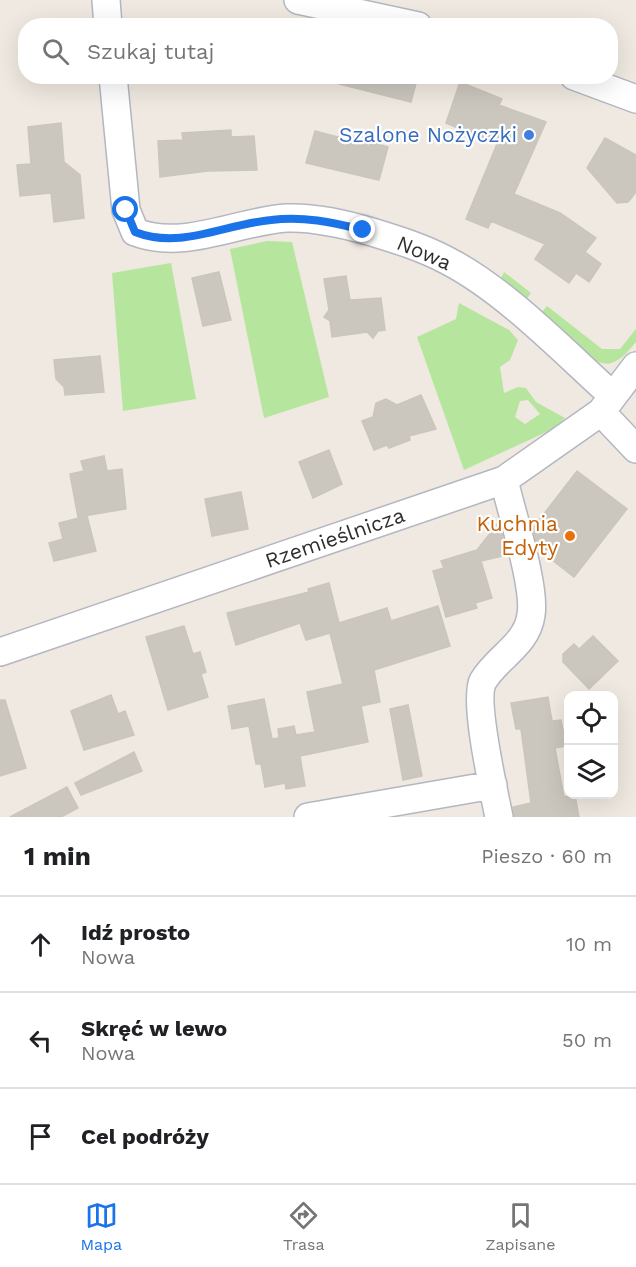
<!DOCTYPE html>
<html lang="pl">
<meta charset="utf-8">
<style>
body{margin:0;font-family:"Work Sans",sans-serif;background:#f2f2f2;color:#202124}
.controls{position:absolute;right:18px;bottom:18px;display:grid;overflow:hidden;border-radius:12px;box-shadow:0 6px 24px #0002}
.controls button{width:54px;height:54px;display:grid;place-items:center;padding:0;border:0;border-bottom:2px solid #e0e0e0;background:#fff;color:#202124;font:30px sans-serif}
.stop{position:absolute;width:18px;height:18px;margin:-14px;border:4px solid #1a73e8;border-radius:50%;background:#fff}
.stop.end{background:#1a73e8;border-color:#fff;box-shadow:0 2px 6px #0008}
.list{margin:0;padding:0;list-style:none}
h2{display:flex;justify-content:space-between;align-items:center;height:78px;margin:0;padding:0 24px;font-size:26px}
h2 small{font-size:20px;font-weight:400;color:#757577}
.list li{display:grid;grid-template-columns:39px 1fr auto;gap:18px;align-items:center;box-sizing:border-box;height:96px;padding:0 24px;border-top:2px solid #e0e0e0}
.list b{display:block;font-size:22px;white-space:nowrap}
.list p{margin:0;font-size:20px;white-space:nowrap;color:#757577}
.list em{font-size:20px;font-style:normal;color:#757577}
.icon{flex:none;width:33px;height:33px;fill:none;stroke:currentColor;stroke-width:2;stroke-linecap:round;stroke-linejoin:round}
.map{position:relative;flex:none;width:636px;height:817px;overflow:hidden}
.search{position:absolute;background:#fff;box-shadow:0 6px 24px #0002;left:18px;right:18px;top:18px;height:66px;display:flex;align-items:center;gap:15px;box-sizing:border-box;padding:0 21px;border-radius:24px;color:#757577;font-size:22px}
.sheet{height:366px;background:#fff}
nav{display:flex;justify-content:space-around;align-items:center;box-sizing:border-box;height:84px;border-top:2px solid #e0e0e0;background:#fff;font-size:16px;color:#757577}
nav a{display:grid;justify-items:center;gap:3px}
nav .on{color:#1a73e8}
.map>svg:first-child{display:block}
.green{fill:#b6e59e;fill-rule:evenodd}
.building{fill:#cbc7bf;stroke:#cbc5ba;stroke-width:1.5}
.lines{fill:none;stroke-linecap:round;stroke-linejoin:round}
.minor-casing{stroke:#b4b7c1;stroke-width:30}
.minor{stroke:#fff;stroke-width:27}
.route{stroke:#1a73e8;stroke-width:8}
.shop-dot{fill:#3f7fe0;stroke:#fff;stroke-width:2}
.food-dot{fill:#e8710a;stroke:#fff;stroke-width:2}
.labels{text-anchor:middle;stroke-width:4.5;stroke-linejoin:round;paint-order:stroke}
.shop-label{font-size:21px;fill:#366cbe;stroke:#fff;text-anchor:end}
.street-label{font-size:21px;fill:#2e2e2e;stroke:#fff}
.food-label{font-size:21px;fill:#c56008;stroke:#fff;text-anchor:end}
</style>
<div class="map">
<svg width="636" height="817" viewBox="0 0 636 817">
<rect width="100%" height="100%" fill="#efe9e1"/>
<path class="green" d="M 267,241 L 292,242 L 329,397 L 264,418 L 230,249 Z
M 171,263 L 196,399 L 123,411 L 112,273 Z
M 504,272 L 531,293 L 522,305 L 498,285 Z
M 459,303 L 509,330 L 518,340 L 510,360 L 500,367 L 504,393 L 518,387 L 526,388 L 536,402 L 565,418 L 555,428 L 464,470 L 417,337 L 456,319 ZM 528,400 L 540,414 L 525,424 L 515,417 L 520,401 Z
M 547,306 L 602,349 L 620,349 L 636,329 L 636,342 C 629,350 622,360 611,363 C 592,369 554,329 538,317 Z"/>
<path class="building" d="M 340,76 L 418,76 L 411,102 L 339,84 Z
M 460,82 L 502,99 L 499,105 L 546,122 L 514,194 L 560,213 L 596,238 L 585,252 L 601,264 L 589,282 L 576,273 L 569,283 L 535,259 L 545,244 L 491,221 L 488,228 L 466,219 L 497,144 L 446,123 Z
M 61,123 L 64,162 L 80,175 L 84,218 L 54,222 L 51,193 L 20,196 L 17,165 L 31,164 L 28,127 Z
M 231,130 L 231,137 L 254,136 L 257,170 L 208,171 L 160,177 L 158,141 L 183,140 L 182,133 Z
M 315,131 L 353,141 L 354,137 L 388,147 L 379,180 L 306,163 Z
M 605,138 L 636,155 L 636,192 L 628,202 L 617,203 L 587,168 Z
M 219,272 L 231,320 L 203,326 L 192,278 Z
M 346,276 L 350,300 L 381,298 L 385,330 L 378,331 L 373,338 L 367,332 L 332,337 L 330,321 L 324,317 L 329,310 L 324,279 Z
M 100,356 L 104,392 L 65,395 L 64,387 L 56,379 L 54,360 Z
M 421,395 L 436,429 L 409,436 L 410,440 L 389,448 L 387,445 L 374,450 L 362,421 L 373,417 L 376,403 L 386,399 L 397,405 Z
M 329,450 L 342,484 L 313,498 L 299,462 Z
M 104,456 L 107,471 L 122,469 L 126,509 L 78,517 L 70,474 L 84,471 L 81,461 Z
M 577,471 L 627,509 L 574,577 L 538,549 L 533,528 Z
M 241,492 L 248,529 L 212,536 L 205,499 Z
M 87,516 L 96,551 L 54,561 L 49,543 L 63,539 L 59,523 Z
M 499,522 L 507,555 L 481,561 L 492,598 L 475,603 L 477,608 L 446,617 L 433,571 L 444,568 L 441,561 L 477,550 Z
M 329,583 L 339,623 L 387,608 L 391,621 L 438,606 L 450,646 L 374,670 L 380,702 L 361,706 L 368,742 L 300,756 L 305,786 L 286,789 L 285,783 L 265,787 L 261,764 L 256,764 L 249,726 L 232,729 L 228,706 L 264,699 L 272,739 L 279,738 L 278,729 L 294,726 L 296,735 L 315,732 L 307,692 L 343,684 L 330,633 L 306,640 L 300,623 L 236,645 L 227,613 L 309,592 L 308,589 Z
M 184,626 L 193,654 L 200,652 L 206,672 L 201,674 L 208,697 L 168,710 L 146,637 Z
M 593,636 L 618,661 L 589,689 L 563,662 L 563,654 L 574,644 L 579,649 Z
M 111,695 L 118,714 L 125,711 L 134,735 L 84,750 L 71,711 Z
M 548,697 L 552,721 L 561,720 L 566,746 L 555,748 L 564,797 L 575,795 L 579,817 L 514,817 L 513,807 L 531,803 L 521,729 L 516,729 L 511,703 Z
M 0,700 L 5,700 L 26,768 L 0,776 Z
M 408,705 L 422,776 L 403,780 L 390,709 Z
M 134,752 L 142,771 L 81,795 L 75,783 Z
M 67,787 L 78,808 L 61,817 L 10,817 Z"/>
<g class="lines">
<defs>
<path id="minor" d="M 106,0 L 108,26
M 298,0 L 418,26
M 113,76 L 126,210 L 135,232 C 185,251 237,221 287,218 C 315,217 344,224 372,232 C 398,240 424,248 448,261 C 506,291 564,352 613,396
M 574,76 L 636,99
M 601,412 L 636,449
M 0,652 L 504,480 L 601,412 L 636,366
M 308,817 L 493,785
M 499,817 C 494,792 473,700 483,681 C 497,657 527,645 531,615 C 536,587 511,511 504,480"/>
</defs>
<use href="#minor" class="minor-casing"/>
<use href="#minor" class="minor"/>
</g>
<g class="lines">
<path class="route" d="M 126,210 L 135,232 C 181,250 225,224 271,220 C 303,216 332,222 363,230"/>
</g>
<circle class="shop-dot" cx="529" cy="135" r="6"/>
<circle class="food-dot" cx="570" cy="536" r="6"/>
<g class="labels">
<g class="shop-label">
<text x="517" y="142">Szalone Nożyczki</text>
</g>
<g class="street-label">
<text transform="translate(424 253) rotate(23)" y="7">Nowa</text>
<text transform="translate(335 538) rotate(-19)" y="7">Rzemieślnicza</text>
</g>
<g class="food-label">
<text x="558" y="531">Kuchnia<tspan x="558" dy="24">Edyty</tspan></text>
</g>
</g>
</svg>
<div class="controls">
<button><svg class="icon" aria-label="locate" viewBox="0 0 24 24"><circle cx="12" cy="12" r="6"/><path d="M12 2v4M12 18v4M2 12h4M18 12h4"/></svg></button>
<button><svg class="icon" aria-label="layers" viewBox="0 0 24 24"><path d="M12 4l9 5-9 5-9-5zM3 14l9 5 9-5"/></svg></button>
</div>
<div class="stop" style="left:126px;top:210px"></div>
<div class="stop end" style="left:363px;top:230px"></div>
<div class="search"><svg class="icon" aria-label="search" viewBox="0 0 24 24"><circle cx="10" cy="10" r="6"/><path d="M15 15l6 6"/></svg>Szukaj tutaj</div>
</div>
<section class="sheet">
<h2>1 min<small>Pieszo · 60 m</small></h2>
<ul class="list">
<li><svg class="icon" aria-label="ahead" viewBox="0 0 24 24"><path d="M12 20V5M6 11l6-6 6 6"/></svg><div><b>Idź prosto</b><p>Nowa</p></div><em>10 m</em></li>
<li><svg class="icon" aria-label="left" viewBox="0 0 24 24"><path d="M17 20v-9H6M10 6l-5 5 5 5"/></svg><div><b>Skręć w lewo</b><p>Nowa</p></div><em>50 m</em></li>
<li><svg class="icon" aria-label="arrive" viewBox="0 0 24 24"><path d="M6 21V4h12l-3 4 3 4H6"/></svg><div><b>Cel podróży</b></div></li>
</ul>
</section>
<nav>
<a class="on"><svg class="icon" aria-label="map" viewBox="0 0 24 24"><path d="M3 6l6-2 6 2 6-2v14l-6 2-6-2-6 2zM9 4v14M15 6v14"/></svg>Mapa</a>
<a><svg class="icon" aria-label="directions" viewBox="0 0 24 24"><path d="M12 3l9 9-9 9-9-9zM9 14v-3h6M13 9l2 2-2 2"/></svg>Trasa</a>
<a><svg class="icon" aria-label="saved" viewBox="0 0 24 24"><path d="M7 4h10v16l-5-4-5 4z"/></svg>Zapisane</a>
</nav>
